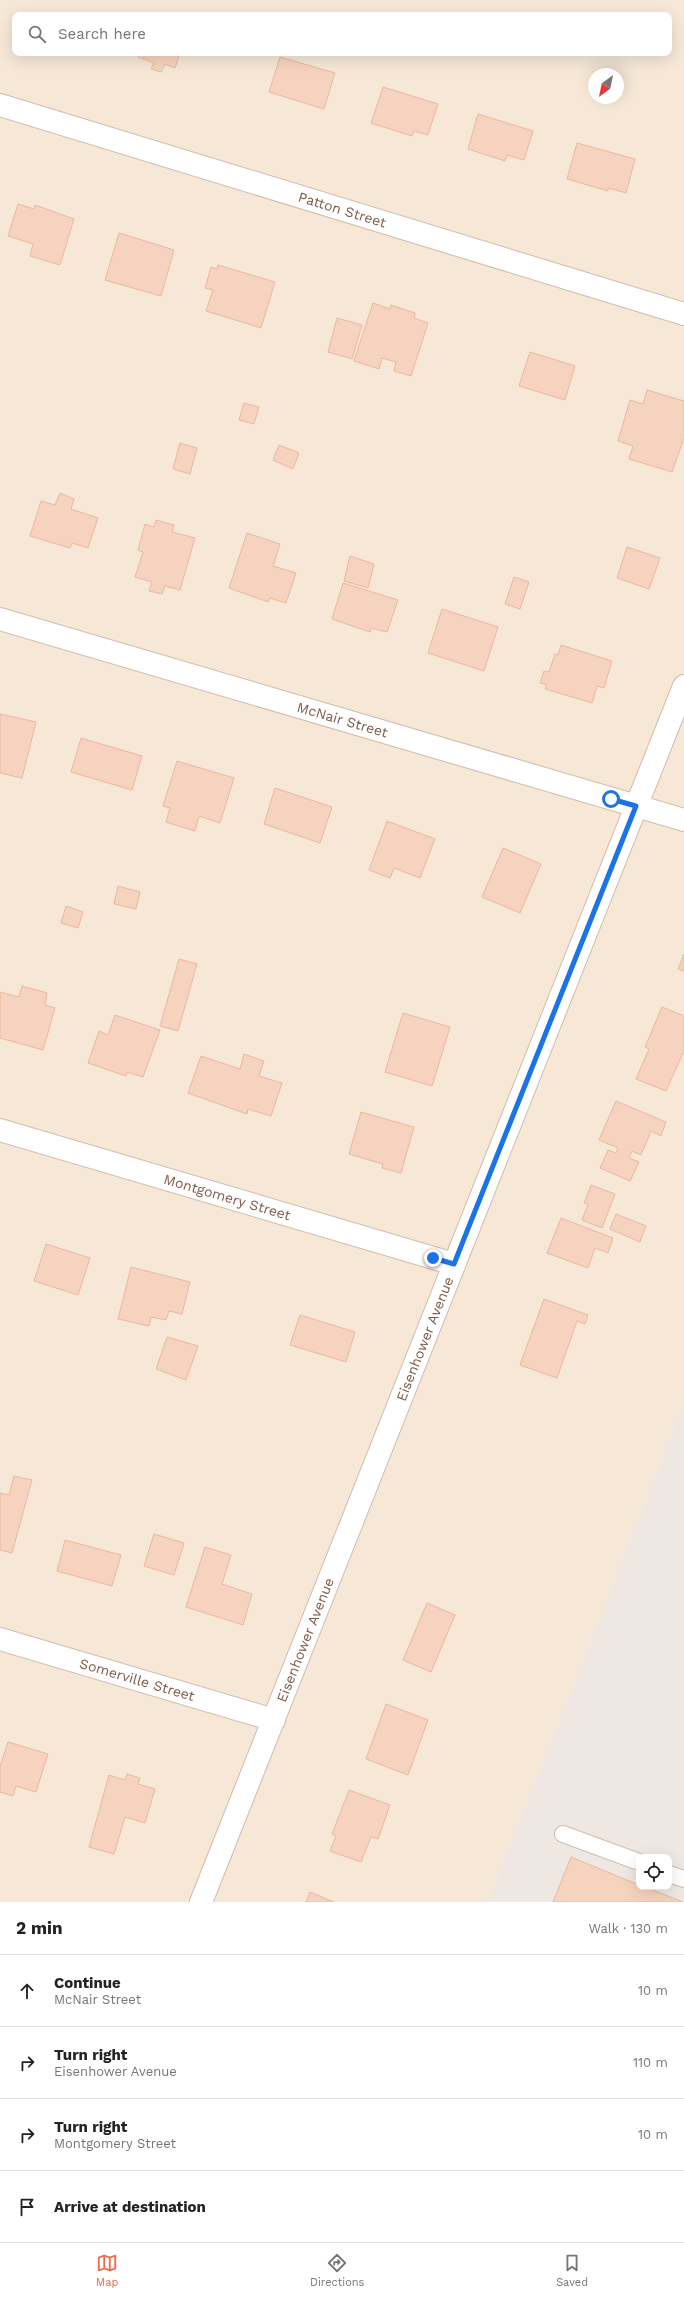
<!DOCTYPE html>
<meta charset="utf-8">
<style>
body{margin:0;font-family:"Work Sans",sans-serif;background:#f6f6f6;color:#222}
.controls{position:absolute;right:12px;bottom:12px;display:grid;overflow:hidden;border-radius:8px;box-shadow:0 4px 16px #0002}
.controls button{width:36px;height:36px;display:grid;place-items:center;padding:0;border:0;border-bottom:1px solid #e0e0e0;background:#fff;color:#222;font:20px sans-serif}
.compass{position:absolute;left:588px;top:68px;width:36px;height:36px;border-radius:50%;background:#fff;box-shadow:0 4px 16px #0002;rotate:213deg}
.stop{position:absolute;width:12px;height:12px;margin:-9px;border:3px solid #1a73e8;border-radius:50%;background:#fff}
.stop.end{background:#1a73e8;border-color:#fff;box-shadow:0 1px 4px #0008}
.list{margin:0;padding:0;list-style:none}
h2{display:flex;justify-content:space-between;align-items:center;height:52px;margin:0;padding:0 16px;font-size:17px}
h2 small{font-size:13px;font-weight:400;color:#767676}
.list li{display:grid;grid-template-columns:26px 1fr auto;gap:12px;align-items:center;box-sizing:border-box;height:72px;padding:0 16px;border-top:1px solid #e0e0e0}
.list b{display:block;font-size:15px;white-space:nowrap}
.list p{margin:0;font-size:13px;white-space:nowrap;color:#767676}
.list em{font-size:13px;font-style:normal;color:#767676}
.icon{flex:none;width:22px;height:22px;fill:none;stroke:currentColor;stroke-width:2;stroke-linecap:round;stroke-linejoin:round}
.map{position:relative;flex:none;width:684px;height:1902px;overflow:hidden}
.search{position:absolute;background:#fff;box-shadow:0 4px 16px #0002;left:12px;right:12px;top:12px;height:44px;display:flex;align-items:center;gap:10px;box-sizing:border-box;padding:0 14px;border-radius:8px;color:#767676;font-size:15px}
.sheet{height:340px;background:#fff}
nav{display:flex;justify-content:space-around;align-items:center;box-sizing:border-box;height:56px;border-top:1px solid #e0e0e0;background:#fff;font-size:11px;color:#767676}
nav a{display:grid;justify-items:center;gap:2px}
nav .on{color:#f06846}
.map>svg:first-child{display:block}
.residential{fill:#f6e7d6;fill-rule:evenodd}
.industrial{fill:#efe8e2;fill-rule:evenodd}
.building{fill:#f6d3be;stroke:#eab89d}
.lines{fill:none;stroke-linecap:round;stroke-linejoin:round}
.lane-casing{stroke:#d2bcac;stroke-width:18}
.street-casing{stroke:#d2bcac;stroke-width:24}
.lane{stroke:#fff;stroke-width:16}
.street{stroke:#fff;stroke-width:22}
.route{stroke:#1a73e8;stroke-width:5}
.labels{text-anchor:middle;stroke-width:3;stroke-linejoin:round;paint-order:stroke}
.street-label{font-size:14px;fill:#7b5a49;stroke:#fff9f1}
</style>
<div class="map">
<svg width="684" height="1902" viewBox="0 0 684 1902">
<rect width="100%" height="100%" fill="#fef5e9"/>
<path class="residential" d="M 0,0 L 684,0 L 684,1402 L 487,1902 L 0,1902 ZM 15,15 L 669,15 L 669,53 L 15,53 ZM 594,74 L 618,74 L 618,98 L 594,98 Z"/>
<path class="industrial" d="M 684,1402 L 684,1902 L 487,1902 ZM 639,1857 L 669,1857 L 669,1887 L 639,1887 Z"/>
<path class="building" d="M 139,53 L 180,53 L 175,68 L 165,64 L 161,72 L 151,69 L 154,63 L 138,57 Z
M 280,57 L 335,73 L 324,109 L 269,92 Z
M 383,87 L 438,104 L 428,135 L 414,131 L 412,136 L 371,123 Z
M 478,114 L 533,131 L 524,160 L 507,155 L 505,161 L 468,149 Z
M 577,143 L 635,159 L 626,193 L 608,188 L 608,191 L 567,179 Z
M 18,204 L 34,209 L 35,205 L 74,219 L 60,265 L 30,256 L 33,244 L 8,236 Z
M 119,233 L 174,250 L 161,296 L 105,280 Z
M 218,265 L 275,282 L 261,328 L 206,311 L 213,290 L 205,288 L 211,267 L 217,269 Z
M 373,303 L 390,309 L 391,305 L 415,313 L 414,318 L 428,323 L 411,376 L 394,371 L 396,362 L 382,358 L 379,369 L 354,361 Z
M 337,318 L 362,325 L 352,359 L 328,352 Z
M 530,352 L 575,366 L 565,400 L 519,386 Z
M 647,390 L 684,401 L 684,438 L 672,472 L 629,459 L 633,446 L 618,441 L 630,400 L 643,404 Z
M 244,403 L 259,407 L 254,424 L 239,420 Z
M 180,443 L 197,448 L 190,474 L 173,469 Z
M 279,445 L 299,453 L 293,469 L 273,460 Z
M 60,493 L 74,499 L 71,509 L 98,518 L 88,548 L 72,543 L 70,548 L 30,536 L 41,501 L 55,505 Z
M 156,520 L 174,525 L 172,532 L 195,538 L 180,590 L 165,586 L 162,594 L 149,591 L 152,582 L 135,577 L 143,552 L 138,550 L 145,524 L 154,527 Z
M 247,533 L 280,544 L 273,566 L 296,573 L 286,603 L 270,598 L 268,602 L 229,588 Z
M 627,547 L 660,558 L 649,589 L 617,578 Z
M 350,556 L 374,564 L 368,588 L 344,581 Z
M 514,577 L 529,582 L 520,609 L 505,604 Z
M 343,583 L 398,600 L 387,632 L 371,628 L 370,632 L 332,619 Z
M 442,609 L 498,627 L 484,671 L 428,653 Z
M 561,645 L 612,661 L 604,688 L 597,686 L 592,703 L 545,689 L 547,685 L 540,683 L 544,671 L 549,672 L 555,654 L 558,655 Z
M 0,714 L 36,722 L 22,778 L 0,773 Z
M 81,738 L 142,756 L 132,790 L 71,772 Z
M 177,761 L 234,778 L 220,823 L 199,816 L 195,831 L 166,822 L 170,808 L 163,806 Z
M 275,788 L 332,807 L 320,843 L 264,824 Z
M 387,821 L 435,839 L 420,878 L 394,868 L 390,878 L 369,870 Z
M 503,848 L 541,864 L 520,913 L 482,897 Z
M 118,886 L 140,892 L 136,909 L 114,904 Z
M 66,906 L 83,912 L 78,928 L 61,923 Z
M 684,954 L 684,971 L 678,969 Z
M 179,959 L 197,964 L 178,1031 L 160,1026 Z
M 22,986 L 47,993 L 45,1005 L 55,1008 L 43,1050 L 0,1038 L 0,992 L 19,997 Z
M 662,1007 L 684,1016 L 684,1051 L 666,1091 L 636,1079 L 649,1049 L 645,1047 Z
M 403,1013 L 450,1027 L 432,1086 L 385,1072 Z
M 115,1015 L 160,1030 L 143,1077 L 127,1072 L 126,1076 L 88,1063 L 99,1031 L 108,1035 Z
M 244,1054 L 264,1061 L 259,1076 L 282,1083 L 271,1116 L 248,1109 L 247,1114 L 188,1093 L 201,1056 L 240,1069 Z
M 616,1101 L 666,1122 L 661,1136 L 651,1131 L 641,1155 L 632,1151 L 629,1158 L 639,1162 L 630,1181 L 600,1168 L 608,1150 L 616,1153 L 618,1148 L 599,1140 Z
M 361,1112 L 414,1127 L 401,1173 L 382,1168 L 383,1164 L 349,1154 Z
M 591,1185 L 615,1194 L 602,1228 L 582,1220 L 588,1204 L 584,1203 Z
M 616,1214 L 646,1226 L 640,1242 L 610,1229 Z
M 561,1218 L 613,1238 L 608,1253 L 595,1248 L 588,1268 L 547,1253 Z
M 46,1244 L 90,1258 L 78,1295 L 34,1281 Z
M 131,1267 L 190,1282 L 182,1314 L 169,1311 L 166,1320 L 151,1317 L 149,1326 L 118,1319 Z
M 544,1299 L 588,1315 L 585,1324 L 577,1321 L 557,1378 L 520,1365 Z
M 300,1315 L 355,1332 L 346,1362 L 290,1345 Z
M 167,1337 L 198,1346 L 186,1380 L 156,1369 Z
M 14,1476 L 32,1480 L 12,1553 L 0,1550 L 0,1493 L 9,1495 Z
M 154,1534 L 184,1543 L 174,1575 L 144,1566 Z
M 65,1540 L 121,1555 L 112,1586 L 57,1571 Z
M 205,1547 L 231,1555 L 222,1584 L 252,1594 L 243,1625 L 186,1607 Z
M 427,1603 L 455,1615 L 431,1672 L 403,1660 Z
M 386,1704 L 428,1720 L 408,1775 L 366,1759 Z
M 8,1742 L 48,1754 L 36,1792 L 16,1786 L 13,1796 L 0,1792 L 0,1767 Z
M 127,1774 L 140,1778 L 138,1784 L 155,1789 L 145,1823 L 125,1817 L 114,1854 L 89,1847 L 109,1775 L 125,1780 Z
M 349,1790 L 390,1805 L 378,1839 L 371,1837 L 361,1862 L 330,1851 L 336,1836 L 332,1834 Z
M 571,1857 L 639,1885 L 639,1887 L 645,1887 L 683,1902 L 553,1902 Z
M 310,1892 L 334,1902 L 306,1902 Z"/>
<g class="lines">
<defs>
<path id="lane" d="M 563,1834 L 639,1862
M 669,1874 L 684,1879"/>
<g id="street">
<path id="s1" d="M 0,105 L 684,314"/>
<path id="s2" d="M 0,619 L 684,820"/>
<path id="s3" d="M 0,1130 L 454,1264"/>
<path id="s4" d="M 0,1639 L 274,1720"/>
<path id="s5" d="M 201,1902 L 684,686"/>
</g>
</defs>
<use href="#lane" class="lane-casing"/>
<use href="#street" class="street-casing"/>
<use href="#lane" class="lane"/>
<use href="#street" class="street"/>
</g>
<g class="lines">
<path class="route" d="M 433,1258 L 454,1264 L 636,806 L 611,799"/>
</g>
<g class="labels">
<g class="street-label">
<text dy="5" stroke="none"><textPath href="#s1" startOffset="358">Patton Street</textPath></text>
<text dy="5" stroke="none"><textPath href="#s2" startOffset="357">McNair Street</textPath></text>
<text dy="5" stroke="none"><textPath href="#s3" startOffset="237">Montgomery Street</textPath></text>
<text dy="5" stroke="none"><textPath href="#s5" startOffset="606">Eisenhower Avenue</textPath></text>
<text dy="5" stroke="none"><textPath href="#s5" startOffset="282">Eisenhower Avenue</textPath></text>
<text dy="5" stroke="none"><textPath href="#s4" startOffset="143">Somerville Street</textPath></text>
</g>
</g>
</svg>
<div class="controls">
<button><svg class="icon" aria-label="locate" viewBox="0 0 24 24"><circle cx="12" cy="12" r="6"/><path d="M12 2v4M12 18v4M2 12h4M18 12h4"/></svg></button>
</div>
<svg class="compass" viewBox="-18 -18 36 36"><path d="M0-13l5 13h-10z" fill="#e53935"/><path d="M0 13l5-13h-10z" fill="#767676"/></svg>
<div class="stop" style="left:611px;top:799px"></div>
<div class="stop end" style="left:433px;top:1258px"></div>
<div class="search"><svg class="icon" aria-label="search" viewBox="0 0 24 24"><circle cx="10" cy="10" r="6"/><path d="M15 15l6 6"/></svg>Search here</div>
</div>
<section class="sheet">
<h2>2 min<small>Walk · 130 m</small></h2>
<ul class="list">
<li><svg class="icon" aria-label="ahead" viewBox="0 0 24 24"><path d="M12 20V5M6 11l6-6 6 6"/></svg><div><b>Continue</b><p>McNair Street</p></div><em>10 m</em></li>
<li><svg class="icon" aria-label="right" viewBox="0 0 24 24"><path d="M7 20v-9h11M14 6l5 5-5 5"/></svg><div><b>Turn right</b><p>Eisenhower Avenue</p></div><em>110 m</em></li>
<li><svg class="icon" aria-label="right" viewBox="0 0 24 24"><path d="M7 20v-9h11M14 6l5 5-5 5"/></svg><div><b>Turn right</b><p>Montgomery Street</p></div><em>10 m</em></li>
<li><svg class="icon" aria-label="arrive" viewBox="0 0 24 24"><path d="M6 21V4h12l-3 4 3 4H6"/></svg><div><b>Arrive at destination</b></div></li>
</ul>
</section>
<nav>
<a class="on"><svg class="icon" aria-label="map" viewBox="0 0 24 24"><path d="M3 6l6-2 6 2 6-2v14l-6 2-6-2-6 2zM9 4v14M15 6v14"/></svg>Map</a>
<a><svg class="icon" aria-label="directions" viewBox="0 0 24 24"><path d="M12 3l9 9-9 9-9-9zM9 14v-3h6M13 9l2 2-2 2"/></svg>Directions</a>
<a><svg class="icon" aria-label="saved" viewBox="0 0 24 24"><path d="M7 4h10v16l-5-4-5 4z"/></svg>Saved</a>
</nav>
